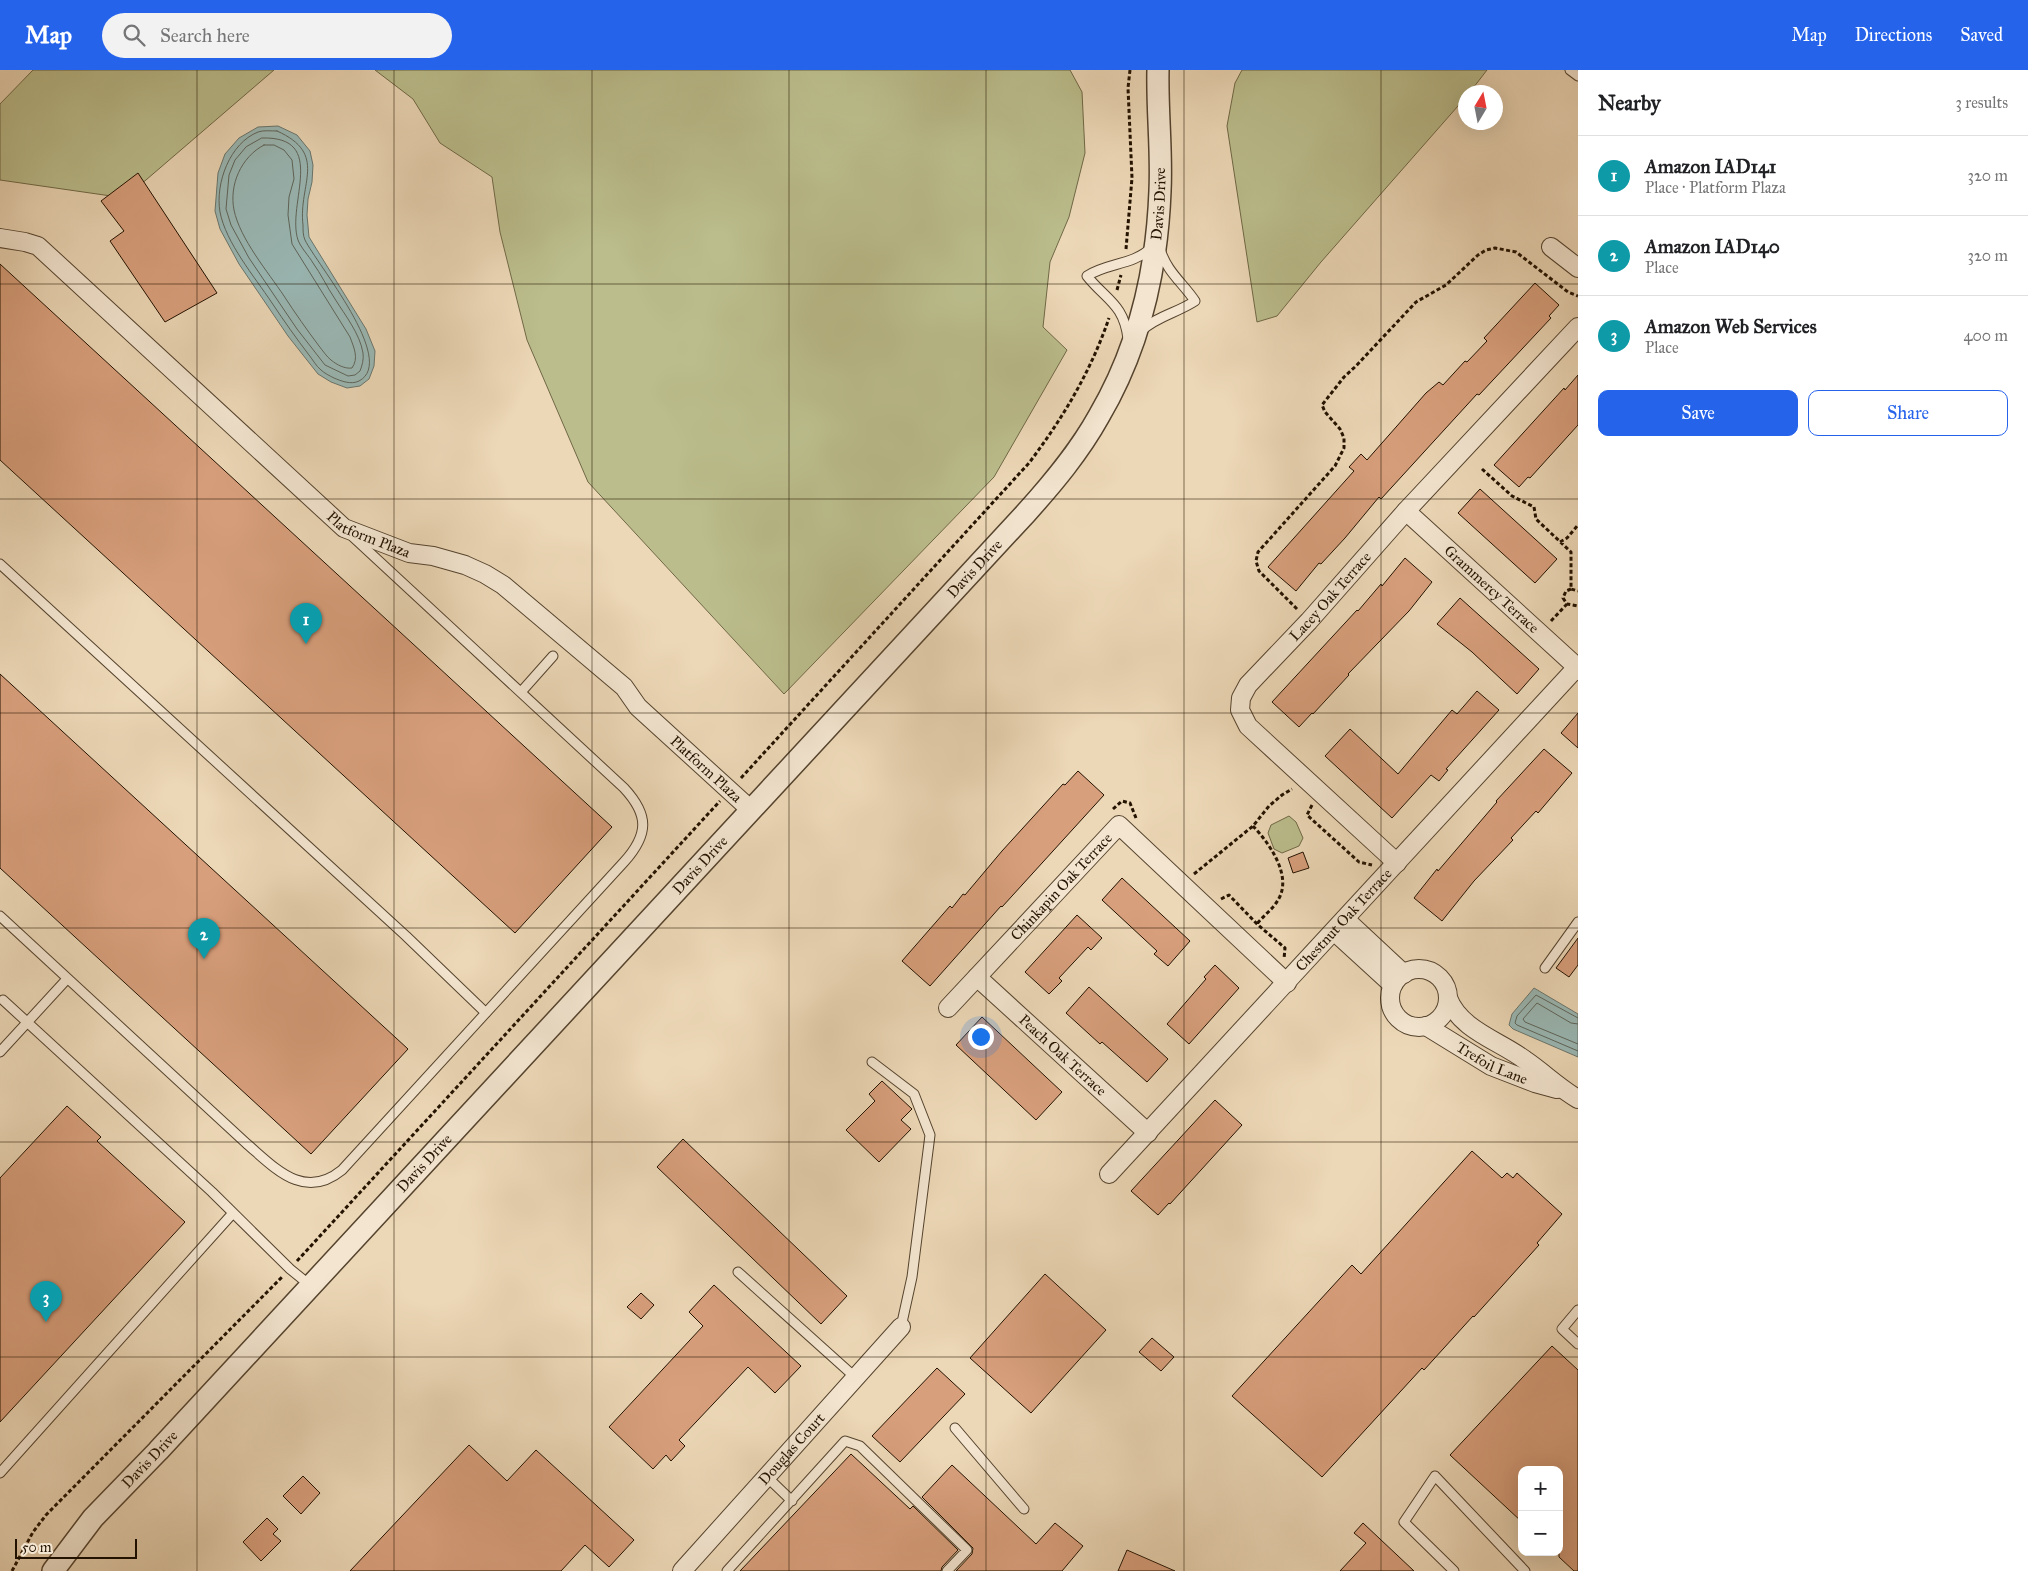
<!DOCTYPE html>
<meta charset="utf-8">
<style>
body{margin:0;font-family:"IM FELL Great Primer",serif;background:#f2f2f2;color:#202124}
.controls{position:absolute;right:15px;bottom:15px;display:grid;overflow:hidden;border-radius:10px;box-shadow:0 5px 20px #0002}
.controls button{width:45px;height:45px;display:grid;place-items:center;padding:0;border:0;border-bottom:1px solid #e0e0e0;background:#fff;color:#202124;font:25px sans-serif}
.compass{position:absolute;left:1458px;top:15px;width:45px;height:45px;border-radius:50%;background:#fff;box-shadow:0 5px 20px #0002;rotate:10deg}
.scale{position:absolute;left:15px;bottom:12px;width:122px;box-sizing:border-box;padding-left:5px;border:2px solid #231200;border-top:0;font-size:14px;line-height:18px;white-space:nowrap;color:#231200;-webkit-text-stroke:4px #f3e5d0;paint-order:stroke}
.you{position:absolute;left:980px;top:966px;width:18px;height:18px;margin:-12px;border:4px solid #fff;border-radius:50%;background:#1a73e8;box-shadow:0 0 0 8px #1a73e833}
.badge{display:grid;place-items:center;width:32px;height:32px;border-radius:50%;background:#2563eb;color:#fff;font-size:16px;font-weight:700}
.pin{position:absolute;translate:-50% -41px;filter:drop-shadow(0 1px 2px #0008)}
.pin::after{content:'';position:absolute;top:26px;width:18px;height:15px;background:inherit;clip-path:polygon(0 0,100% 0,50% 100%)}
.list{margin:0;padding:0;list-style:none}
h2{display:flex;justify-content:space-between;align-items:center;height:65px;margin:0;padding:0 20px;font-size:21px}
h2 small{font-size:16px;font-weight:400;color:#757577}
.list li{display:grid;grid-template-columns:32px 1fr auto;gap:15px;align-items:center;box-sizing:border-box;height:80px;padding:0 20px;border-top:1px solid #e0e0e0}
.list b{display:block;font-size:19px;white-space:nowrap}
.list p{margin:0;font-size:16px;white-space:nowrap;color:#757577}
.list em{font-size:16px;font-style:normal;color:#757577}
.actions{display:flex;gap:10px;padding:15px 20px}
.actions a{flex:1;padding:11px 0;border:1px solid #2563eb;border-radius:10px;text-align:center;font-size:18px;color:#2563eb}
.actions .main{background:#2563eb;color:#fff}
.icon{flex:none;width:28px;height:28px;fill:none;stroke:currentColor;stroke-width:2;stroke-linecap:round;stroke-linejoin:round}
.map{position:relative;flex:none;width:1578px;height:1501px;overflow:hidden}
header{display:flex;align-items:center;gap:30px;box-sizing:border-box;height:70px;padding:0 25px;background:#2563eb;color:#fff}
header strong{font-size:24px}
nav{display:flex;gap:28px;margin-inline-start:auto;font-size:18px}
.search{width:350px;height:45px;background:#f2f2f2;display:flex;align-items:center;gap:12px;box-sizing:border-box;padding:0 18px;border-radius:28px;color:#757577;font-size:19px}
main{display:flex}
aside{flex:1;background:#fff}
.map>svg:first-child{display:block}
.green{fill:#bbbd8c;stroke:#6f6846}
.water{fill:#9ab8b5;stroke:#6a766d}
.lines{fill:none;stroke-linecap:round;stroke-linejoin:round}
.shore{stroke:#5e655a;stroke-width:1}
.building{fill:#d89f7c;stroke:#231200}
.service-casing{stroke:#55432e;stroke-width:11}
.minor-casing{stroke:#55432e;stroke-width:20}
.tertiary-casing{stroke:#55432e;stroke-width:24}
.path{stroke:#231200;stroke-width:3;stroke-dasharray:4 2.5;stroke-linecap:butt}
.service{stroke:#f3e5d0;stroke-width:9}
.minor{stroke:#f3e5d0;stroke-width:18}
.tertiary{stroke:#f3e5d0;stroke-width:21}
.grid{fill:none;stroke:#231200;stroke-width:1;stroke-opacity:0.55}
.labels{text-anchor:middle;stroke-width:4.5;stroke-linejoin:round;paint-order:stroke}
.street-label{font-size:15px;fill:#231200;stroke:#f3e5d0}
</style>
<header>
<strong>Map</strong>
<div class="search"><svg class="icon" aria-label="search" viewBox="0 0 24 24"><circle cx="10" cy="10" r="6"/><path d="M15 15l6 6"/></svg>Search here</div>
<nav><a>Map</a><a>Directions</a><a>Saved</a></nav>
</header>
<main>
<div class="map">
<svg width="1578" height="1501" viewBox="0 0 1578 1501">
<rect width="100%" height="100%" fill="#ecd7b6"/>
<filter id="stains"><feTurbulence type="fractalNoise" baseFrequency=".004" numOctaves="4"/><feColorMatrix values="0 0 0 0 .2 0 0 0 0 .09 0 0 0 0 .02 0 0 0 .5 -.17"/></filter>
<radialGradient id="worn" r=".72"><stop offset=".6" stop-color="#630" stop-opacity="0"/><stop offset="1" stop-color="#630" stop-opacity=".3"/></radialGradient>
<path class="green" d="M 33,0 L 274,0 L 125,128 L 0,110 L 0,34 Z
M 375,0 L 1070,0 L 1082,22 L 1085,83 L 1069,147 L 1050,192 L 1043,257 L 1067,280 L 994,407 L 784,624 L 588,412 L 527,270 L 500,162 L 492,107 L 440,73 L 413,29 Z
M 1242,0 L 1487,0 L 1470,22 L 1466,22 L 1465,28 L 1321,192 L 1277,246 L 1257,252 L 1227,56 L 1235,13 Z
M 1289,746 L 1296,752 L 1303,768 L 1299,776 L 1282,783 L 1274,779 L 1268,763 L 1271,755 Z"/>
<path class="water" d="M 278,56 L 297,65 L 310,81 L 313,95 L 312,112 L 308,129 L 307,145 L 309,167 L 366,259 L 375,281 L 374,296 L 369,309 L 360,316 L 347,318 L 331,312 L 318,304 L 288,266 L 239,194 L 220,159 L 215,141 L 218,103 L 225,84 L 239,68 L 258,57 Z
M 1534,918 L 1578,944 L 1578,987 L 1513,959 L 1509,955 L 1512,944 Z"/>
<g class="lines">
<path class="shore" d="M 277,61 C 329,84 298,114 303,155 C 303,160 303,166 305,170 C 316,193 398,291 359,311 C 351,315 341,311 334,308 C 330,306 324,303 321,300 C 316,296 313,290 309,285 C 296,268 284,251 272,233 C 254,206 226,173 220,142 C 215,113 230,73 258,62 C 263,60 271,61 277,61 Z
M 262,68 C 329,66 286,134 298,170 C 301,178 309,186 313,193 C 321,204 327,217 335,229 C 345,245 360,264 363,283 C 364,289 362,296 360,301 L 355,305 L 348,306 L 325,295 L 297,259 L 249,188 L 231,155 L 226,139 L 229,105 L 235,90 L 246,77 Z
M 264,75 L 274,75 L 284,80 L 292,90 L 294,109 L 289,127 L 288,145 L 292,174 L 350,267 C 354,278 359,288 352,298 C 345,299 337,295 331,290 C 327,287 323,281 319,276 C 307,260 295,243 284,226 C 268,202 240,169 234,140 C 229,115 241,87 264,75 Z
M 1578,948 L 1536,925 L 1517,946 L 1515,953 L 1517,955 L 1578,981
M 1578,954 L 1571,953 L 1537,933 L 1523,949 L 1525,952 L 1578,974"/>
</g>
<path class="building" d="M 138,103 L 217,223 L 165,252 L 110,171 L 124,161 L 101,131 Z
M 0,194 L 612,757 L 515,863 L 0,390 Z
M 1535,213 L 1559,235 L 1549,246 L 1551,248 L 1479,325 L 1477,324 L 1381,429 L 1379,427 L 1345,468 L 1321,494 L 1319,493 L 1296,521 L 1268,497 L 1354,401 L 1349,397 L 1361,384 L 1367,390 L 1426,323 L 1439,312 L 1443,315 L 1465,291 L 1467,292 L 1487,271 L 1484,268 Z
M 1578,305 L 1578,355 L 1530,408 L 1528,407 L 1519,417 L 1494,395 L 1564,318 L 1565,320 Z
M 1480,419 L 1557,489 L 1535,513 L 1458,443 Z
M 1405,488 L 1432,512 L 1409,541 L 1348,604 L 1349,605 L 1313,644 L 1312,643 L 1299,657 L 1272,632 L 1357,540 L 1358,541 L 1381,514 L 1382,516 Z
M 1460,528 L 1539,599 L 1517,624 L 1472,582 L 1437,554 Z
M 0,604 L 408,979 L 311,1084 L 0,798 Z
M 1477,621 L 1499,640 L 1446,699 L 1448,700 L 1439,711 L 1431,705 L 1392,748 L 1325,686 L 1350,659 L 1398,704 L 1452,640 L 1457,644 Z
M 1578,643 L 1578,678 L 1561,663 Z
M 1544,679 L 1572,703 L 1538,743 L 1536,741 L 1511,768 L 1513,770 L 1474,811 L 1442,851 L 1414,828 L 1437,799 L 1438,801 L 1497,732 L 1496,731 Z
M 1078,701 L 1104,725 L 1002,837 L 1001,836 L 930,916 L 902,891 L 950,836 L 952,838 L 963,824 L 965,825 L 1002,781 L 1063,714 L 1065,715 Z
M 1303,782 L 1309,798 L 1293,803 L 1288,788 Z
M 1122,808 L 1190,871 L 1168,896 L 1154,884 L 1157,881 L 1102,830 Z
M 1077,845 L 1102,868 L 1091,880 L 1088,877 L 1059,908 L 1062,911 L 1049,924 L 1025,902 Z
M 1578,868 L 1578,895 L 1569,907 L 1556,898 Z
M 1215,895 L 1239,918 L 1189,974 L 1167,954 L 1206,909 L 1204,907 Z
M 1089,917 L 1168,989 L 1147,1012 L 1102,972 L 1100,974 L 1066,943 Z
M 982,947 L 1062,1022 L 1036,1050 L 956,975 Z
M 882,1011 L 912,1039 L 901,1050 L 911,1059 L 879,1092 L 846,1060 L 875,1031 L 869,1024 Z
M 1215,1030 L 1242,1055 L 1170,1134 L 1169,1133 L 1158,1145 L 1131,1121 Z
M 67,1036 L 101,1067 L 97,1071 L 185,1152 L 0,1352 L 0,1108 Z
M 683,1069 L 847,1226 L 821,1254 L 657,1097 Z
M 1472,1081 L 1502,1108 L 1507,1103 L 1513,1108 L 1517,1103 L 1562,1144 L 1537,1173 L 1539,1175 L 1474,1247 L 1473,1246 L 1424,1300 L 1422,1298 L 1322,1407 L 1232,1326 L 1352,1195 L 1361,1204 Z
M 1045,1204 L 1106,1260 L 1031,1343 L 970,1288 Z
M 714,1215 L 801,1296 L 775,1323 L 748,1297 L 679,1370 L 685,1376 L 671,1391 L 666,1385 L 653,1399 L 609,1357 L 703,1256 L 689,1242 Z
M 641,1223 L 654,1235 L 641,1249 L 627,1237 Z
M 1152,1268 L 1174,1287 L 1161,1301 L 1139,1282 Z
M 1552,1276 L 1578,1300 L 1578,1501 L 1574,1501 L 1559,1487 L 1559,1400 L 1522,1400 L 1522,1452 L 1450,1385 Z
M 937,1298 L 965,1324 L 900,1392 L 872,1366 Z
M 469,1375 L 507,1411 L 536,1380 L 634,1470 L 609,1497 L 585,1475 L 561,1501 L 350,1501 Z
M 851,1384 L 910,1439 L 913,1436 L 958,1480 L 942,1497 L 941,1501 L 740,1501 Z
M 952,1395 L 1036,1474 L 1055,1453 L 1083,1476 L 1062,1501 L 956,1501 L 972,1484 L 973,1478 L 922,1427 Z
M 303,1406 L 320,1423 L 301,1444 L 283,1426 Z
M 267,1448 L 278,1459 L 273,1464 L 281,1471 L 261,1491 L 243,1472 Z
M 1363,1453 L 1414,1501 L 1340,1501 L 1366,1473 L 1354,1463 Z
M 1127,1480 L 1175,1501 L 1118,1501 Z"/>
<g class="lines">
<defs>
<path id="service" d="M 1570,0 L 1578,6
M 1141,261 C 1157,246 1177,243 1195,231 C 1182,212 1167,202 1160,179
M 1128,269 C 1124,234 1106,230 1087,206 C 1106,193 1134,195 1151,178
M 0,494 L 406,866 L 486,943
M 521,622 L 553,586
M 0,846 L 247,1074 C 275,1098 304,1131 342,1100 L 624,792 C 649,764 649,745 624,718 L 353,467
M 1545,898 L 1578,852
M 3,930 L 212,1122 L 290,1199 L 311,1216
M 0,982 L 67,909
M 872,992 L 914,1024 L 930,1065 L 912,1207 L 901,1257
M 738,1202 L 856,1308
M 1578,1240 L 1562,1259 L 1578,1274
M 955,1358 L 1024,1439
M 0,1403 L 233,1143
M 767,1407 L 792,1431
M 727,1501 L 845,1371 L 860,1376 L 967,1480 L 947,1501
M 1454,1501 L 1404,1452 L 1435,1406 L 1525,1501"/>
<g id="minor">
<path id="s1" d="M 0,168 L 25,172 L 38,176 L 344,458 L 409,483 L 433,486 L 465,495 L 485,504 L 503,515 L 624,617 L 638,637 L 751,740"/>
<path d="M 1551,177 L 1578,198"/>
<path id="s2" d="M 1406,441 L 1578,598"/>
<path id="s3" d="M 1397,793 L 1248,656 L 1240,640 L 1241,628 L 1248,615 L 1309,551 L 1406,441 L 1578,257"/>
<path d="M 1345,849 L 1404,904"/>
<path d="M 1334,861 L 1393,915"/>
<circle cx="1419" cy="928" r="29"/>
<path id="s4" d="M 977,907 L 1148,1063"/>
<path d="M 1448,928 C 1460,960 1500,971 1525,990 C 1544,1003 1559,1018 1578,1029"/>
<path id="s5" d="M 948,938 L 1119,755 L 1287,913"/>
<path id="s6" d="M 1426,956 L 1491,996 L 1535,1013 L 1557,1019"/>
<path id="s7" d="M 1109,1104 L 1578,596"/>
<path id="s8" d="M 682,1501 L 901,1257"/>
</g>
<g id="tertiary">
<path id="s9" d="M 53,1501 L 93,1448 L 158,1381 L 1026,443 C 1053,413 1079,382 1099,346 C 1139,278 1157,200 1160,121 C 1162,81 1157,41 1158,0"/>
</g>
</defs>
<use href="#service" class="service-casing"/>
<use href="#minor" class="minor-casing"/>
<use href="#tertiary" class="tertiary-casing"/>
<path class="path" d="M 1126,179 L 1132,108 L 1128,18 L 1130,0
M 1117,220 L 1121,205
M 1482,399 L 1512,426 L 1534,437 L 1536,449 L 1571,482 L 1571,519 L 1578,521
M 1560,472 L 1567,468 L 1578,455
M 1571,519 L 1566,521 L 1563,528 L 1567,534 L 1578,536
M 1297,539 L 1259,501 L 1256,491 L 1258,482 L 1335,396 L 1344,378 L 1344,368 L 1340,359 L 1325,342 L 1322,335 L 1344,307 L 1356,296 L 1416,232 L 1446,215 L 1478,185 L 1486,180 L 1495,178 L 1516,182 L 1568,222 L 1578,226
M 1551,551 L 1567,534
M 741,708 L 1029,393 C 1063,348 1091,301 1109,248
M 1312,735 L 1307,745 L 1359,792 L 1372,795
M 1113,739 L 1122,731 L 1130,733 L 1136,748
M 1253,756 C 1269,773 1293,806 1278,830 C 1273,839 1263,846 1257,854
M 1194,804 L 1253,756 L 1269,736 L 1282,725 L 1292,719
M 1221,829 L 1229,825 L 1257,854 L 1285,878 L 1284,889
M 297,1191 L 720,731
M 12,1501 L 33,1462 L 46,1445 L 283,1206"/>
<use href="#service" class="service"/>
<use href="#minor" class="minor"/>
<use href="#tertiary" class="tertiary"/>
</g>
<path class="grid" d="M 197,0 L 197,1501M 394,0 L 394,1501M 592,0 L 592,1501M 789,0 L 789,1501M 986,0 L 986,1501M 1184,0 L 1184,1501M 1381,0 L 1381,1501M 0,214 L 1578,214M 0,429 L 1578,429M 0,643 L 1578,643M 0,858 L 1578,858M 0,1072 L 1578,1072M 0,1287 L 1578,1287"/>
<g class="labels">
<g class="street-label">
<text dy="5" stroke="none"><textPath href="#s9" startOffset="1782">Davis Drive</textPath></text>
<text dy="5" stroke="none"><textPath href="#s1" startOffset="480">Platform Plaza</textPath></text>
<text dy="5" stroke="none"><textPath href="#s9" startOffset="1362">Davis Drive</textPath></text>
<text dy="5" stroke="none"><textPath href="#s2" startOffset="116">Grammercy Terrace</textPath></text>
<text dy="5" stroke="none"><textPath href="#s3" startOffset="368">Lacey Oak Terrace</textPath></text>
<text dy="5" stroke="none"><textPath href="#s1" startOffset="900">Platform Plaza</textPath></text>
<text dy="5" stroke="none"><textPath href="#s9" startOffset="958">Davis Drive</textPath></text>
<text dy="5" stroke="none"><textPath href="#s5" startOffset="166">Chinkapin Oak Terrace</textPath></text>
<text dy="5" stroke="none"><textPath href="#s7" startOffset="346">Chestnut Oak Terrace</textPath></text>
<text dy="5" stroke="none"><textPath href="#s4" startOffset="116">Peach Oak Terrace</textPath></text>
<text dy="5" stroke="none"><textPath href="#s6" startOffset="76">Trefoil Lane</textPath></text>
<text dy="5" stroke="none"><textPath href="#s9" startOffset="552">Davis Drive</textPath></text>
<text dy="5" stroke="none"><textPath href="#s8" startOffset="164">Douglas Court</textPath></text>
<text dy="5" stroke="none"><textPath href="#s9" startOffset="148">Davis Drive</textPath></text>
</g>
</g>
<rect width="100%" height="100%" filter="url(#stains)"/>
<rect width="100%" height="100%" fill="url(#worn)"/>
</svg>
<div class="controls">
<button>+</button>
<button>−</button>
</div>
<svg class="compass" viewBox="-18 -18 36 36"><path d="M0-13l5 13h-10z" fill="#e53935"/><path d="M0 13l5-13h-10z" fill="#757577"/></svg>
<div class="scale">50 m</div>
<div class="you"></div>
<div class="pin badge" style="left:306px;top:574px;background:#0f9aa8">1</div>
<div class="pin badge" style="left:204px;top:889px;background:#0f9aa8">2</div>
<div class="pin badge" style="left:46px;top:1252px;background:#0f9aa8">3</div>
</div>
<aside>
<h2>Nearby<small>3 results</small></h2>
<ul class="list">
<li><span class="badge" style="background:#0f9aa8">1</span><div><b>Amazon IAD141</b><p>Place · Platform Plaza</p></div><em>320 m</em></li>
<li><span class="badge" style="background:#0f9aa8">2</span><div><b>Amazon IAD140</b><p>Place</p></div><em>320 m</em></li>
<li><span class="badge" style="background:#0f9aa8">3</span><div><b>Amazon Web Services</b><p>Place</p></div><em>400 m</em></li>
</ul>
<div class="actions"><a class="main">Save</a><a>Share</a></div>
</aside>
</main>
